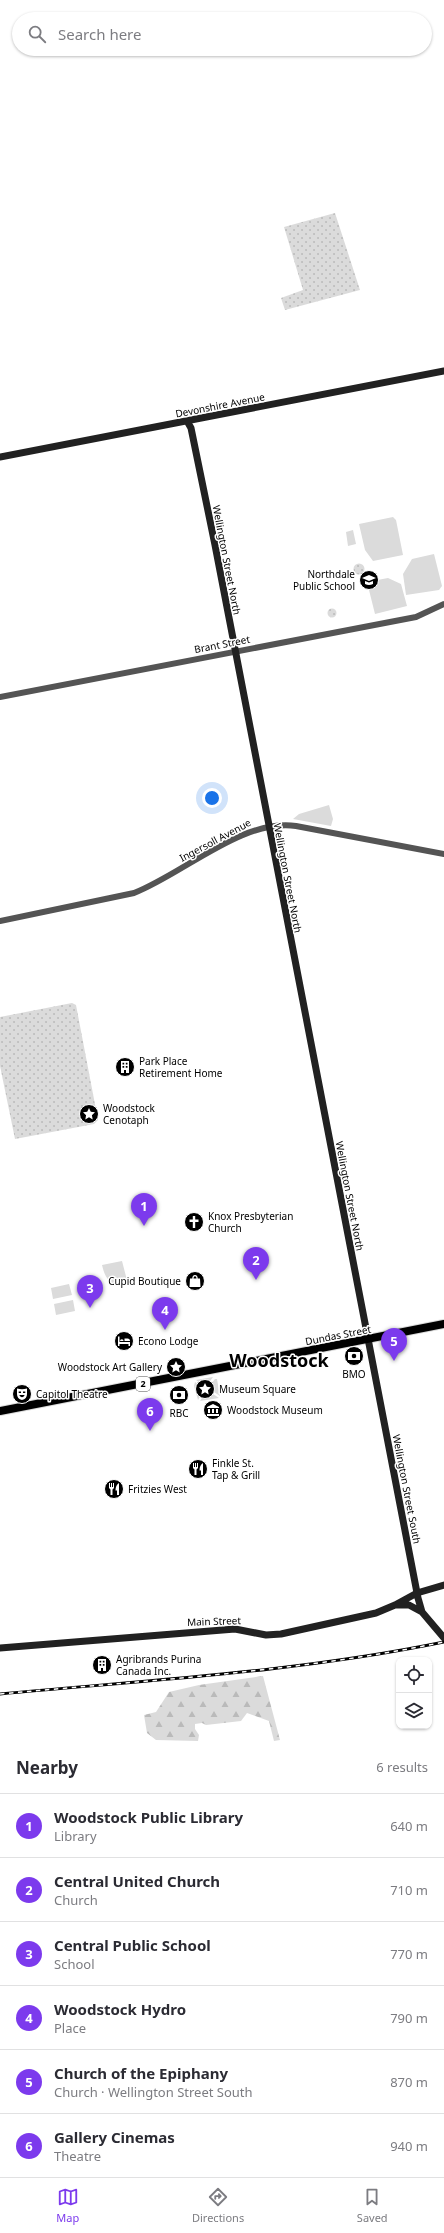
<!DOCTYPE html>
<meta charset="utf-8">
<style>
body{margin:0;font-family:"Noto Sans",sans-serif;background:#f7f7f7;color:#2b2b33}
.controls{position:absolute;right:12px;bottom:12px;display:grid;overflow:hidden;border-radius:8px;box-shadow:0 1px 3px #0004}
.controls button{width:36px;height:36px;display:grid;place-items:center;padding:0;border:0;border-bottom:1px solid #e1e1e2;background:#fff;color:#2b2b33;font:20px sans-serif}
.you{position:absolute;left:212px;top:798px;width:14px;height:14px;margin:-10px;border:3px solid #fff;border-radius:50%;background:#1a73e8;box-shadow:0 0 0 6px #1a73e833}
.badge{display:grid;place-items:center;width:26px;height:26px;border-radius:50%;background:#7c3aed;color:#fff;font-size:13px;font-weight:700}
.pin{position:absolute;translate:-50% -33px;filter:drop-shadow(0 1px 2px #0008)}
.pin::after{content:'';position:absolute;top:21px;width:14px;height:12px;background:inherit;clip-path:polygon(0 0,100% 0,50% 100%)}
.list{margin:0;padding:0;list-style:none}
h2{display:flex;justify-content:space-between;align-items:center;height:52px;margin:0;padding:0 16px;font-size:17px}
h2 small{font-size:13px;font-weight:400;color:#7c7c81}
.list li{display:grid;grid-template-columns:26px 1fr auto;gap:12px;align-items:center;box-sizing:border-box;height:64px;padding:0 16px;border-top:1px solid #e1e1e2}
.list b{display:block;font-size:15px;white-space:nowrap}
.list p{margin:0;font-size:13px;white-space:nowrap;color:#7c7c81}
.list em{font-size:13px;font-style:normal;color:#7c7c81}
.icon{flex:none;width:22px;height:22px;fill:none;stroke:currentColor;stroke-width:2;stroke-linecap:round;stroke-linejoin:round}
.map{position:relative;flex:none;width:444px;height:1741px;overflow:hidden}
.search{position:absolute;background:#fff;box-shadow:0 1px 3px #0004;left:12px;right:12px;top:12px;height:44px;display:flex;align-items:center;gap:10px;box-sizing:border-box;padding:0 14px;border-radius:22px;color:#7c7c81;font-size:15px}
.sheet{height:436px;background:#fff}
nav{display:flex;justify-content:space-around;align-items:center;box-sizing:border-box;height:56px;border-top:1px solid #e1e1e2;background:#fff;font-size:11px;color:#7c7c81}
nav a{display:grid;justify-items:center;gap:2px}
nav .on{color:#7c3aed}
.map>svg:first-child{display:block}
.grass{fill:#dbdbdb}
.forest{fill:url(#forest-firs)}
.park{fill:url(#park-dots)}
.lines{fill:none;stroke-linecap:round;stroke-linejoin:round}
.primary-casing{stroke:#dbdbdb;stroke-width:10}
.tertiary{stroke:#545454;stroke-width:6}
.secondary{stroke:#212121;stroke-width:7}
.primary{stroke:#000;stroke-width:8}
.rail-casing{stroke:#000;stroke-width:3}
.rail{stroke:#fff;stroke-width:1.5;stroke-dasharray:4.5;stroke-linecap:butt}
.labels{text-anchor:middle;stroke-width:3;stroke-linejoin:round;paint-order:stroke}
.shield{fill:#fff;stroke:#4c4c4c;stroke-width:1}
.shield-label{font-size:9px;font-weight:bold;fill:#000}
.street-label{font-size:10px;fill:#000;stroke:#fff}
.poi-label{font-size:10px;fill:#000;stroke:#fff;text-anchor:start}
.town-label{font-size:18px;font-weight:bold;fill:#000;stroke:#fff}
</style>
<div class="map">
<svg width="444" height="1741" viewBox="0 0 444 1741">
<defs>
<pattern id="forest-firs" width="22" height="20" patternUnits="userSpaceOnUse"><rect width="22" height="20" fill="#dbdbdb"/><path d="M5 1l3.5 6h-7zM16 11l3.5 6h-7z" fill="#bababa"/></pattern>
<pattern id="park-dots" width="8" height="8" patternUnits="userSpaceOnUse"><rect width="8" height="8" fill="#dbdbdb"/><path d="M2 2h.1M6 6h.1" fill="none" stroke="#bababa" stroke-width="1.8" stroke-linecap="round"/></pattern>
</defs>
<rect width="100%" height="100%" fill="#fff"/>
<path class="grass" d="M 393,517 L 396,520 L 403,555 L 373,561 L 365,550 L 359,524 Z
M 353,530 L 356,544 L 348,546 L 346,532 Z
M 434,554 L 442,586 L 439,590 L 406,595 L 403,574 L 412,559 Z
M 388,578 L 401,584 L 407,606 L 375,614 L 367,582 Z
M 329,805 L 333,819 L 331,826 L 293,819 L 299,814 Z
M 122,1261 L 128,1284 C 112,1289 105,1279 102,1265 Z
M 69,1284 L 72,1295 L 53,1299 L 51,1288 Z
M 73,1300 L 75,1311 L 56,1315 L 54,1304 Z
M 213,1377 L 208,1384 L 203,1385 L 196,1380 Z
M 215,1379 L 217,1379 L 220,1396 L 211,1390 L 210,1385 Z
M 195,1382 L 202,1387 L 203,1392 L 198,1400 L 194,1386 Z
M 210,1392 L 219,1398 L 200,1401 L 205,1393 Z"/>
<path class="forest" d="M 263,1676 L 280,1740 L 274,1741 L 269,1721 L 247,1713 L 241,1721 L 206,1725 L 202,1723 L 195,1724 L 195,1729 L 199,1735 L 198,1741 L 156,1740 L 147,1733 L 144,1715 L 156,1712 L 169,1692 L 199,1685 Z"/>
<path class="park" d="M 335,213 L 360,290 L 285,310 L 281,298 L 303,290 L 284,227 Z
M353.5 569a5.5 5.5 0 1 1 11 0a5.5 5.5 0 1 1-11 0Z
M327.5 613a4.5 4.5 0 1 1 9 0a4.5 4.5 0 1 1-9 0Z
M 72,1003 L 76,1005 L 98,1120 L 94,1124 L 15,1139 L 0,1066 L 0,1017 Z"/>
<g class="lines">
<defs>
<path id="primary" d="M 0,1411 L 444,1324"/>
</defs>
<use href="#primary" class="primary-casing"/>
<path class="tertiary" d="M 0,697 L 416,617 L 444,604
M 0,921 L 134,893 C 183,874 243,818 296,826 L 444,854"/>
<path class="secondary" d="M 187,421 L 191,428 L 215,545 L 418,1598 L 422,1612 L 444,1638
M 0,457 L 444,371
M 396,1605 L 409,1605 L 422,1612
M 0,1648 L 235,1629 L 266,1635 L 281,1634 L 376,1613 L 395,1605 L 417,1593 L 444,1585"/>
<use href="#primary" class="primary"/>
<defs>
<path id="rail" d="M 0,1694 C 149,1680 298,1672 444,1642"/>
</defs>
<use href="#rail" class="rail-casing"/>
<use href="#rail" class="rail"/>
</g>
<defs>
<symbol id="school-disc" viewBox="-11 -11 22 22"><circle r="9.5" fill="#000" stroke="#fff"/><path d="M0-5L7-2L0 1L-7-2ZM-4 1L0 2.5L4 1V4Q0 6-4 4Z" fill="#fff"/></symbol>
<symbol id="building-disc" viewBox="-11 -11 22 22"><circle r="9.5" fill="#000" stroke="#fff"/><path d="M-4-6H4V6H1V3H-1V6H-4ZM-2.5-4.3h1.7v1.8h-1.7ZM.8-4.3h1.7v1.8H.8ZM-2.5-1h1.7V.8h-1.7ZM.8-1h1.7V.8H.8Z" fill="#fff"/></symbol>
<symbol id="sight-disc" viewBox="-11 -11 22 22"><circle r="9.5" fill="#000" stroke="#fff"/><path d="M0-6L1.8-2.2L6-1.7L2.9 1.2L3.7 5.4L0 3.3L-3.7 5.4L-2.9 1.2L-6-1.7L-1.8-2.2Z" fill="#fff"/></symbol>
<symbol id="church-disc" viewBox="-11 -11 22 22"><circle r="9.5" fill="#000" stroke="#fff"/><path d="M-1.2-6h2.4v3.5h3.3v2.4h-3.3V6h-2.4V-.1h-3.3v-2.4h3.3Z" fill="#fff"/></symbol>
<symbol id="shop-disc" viewBox="-11 -11 22 22"><circle r="9.5" fill="#000" stroke="#fff"/><path d="M-5-2.5h2.3a2.7 3.5 0 0 1 5.4 0H5L5.5 6h-11ZM-1.5-2.5h3a1.5 2.3 0 0 0-3 0Z" fill="#fff"/></symbol>
<symbol id="hotel-disc" viewBox="-11 -11 22 22"><circle r="9.5" fill="#000" stroke="#fff"/><path d="M-6-4.5h1.5V1H6V5H4.5V3h-9V5H-6ZM-4 0a1.8 1.8 0 1 1 3.6 0ZM.5 0V-2.5h3Q6-2.5 6 0Z" fill="#fff"/></symbol>
<symbol id="bank-disc" viewBox="-11 -11 22 22"><circle r="9.5" fill="#000" stroke="#fff"/><path d="M-6-4H6V4H-6ZM0-2.3a2.3 2.3 0 1 0 0 4.6a2.3 2.3 0 1 0 0-4.6Z" fill="#fff"/></symbol>
<symbol id="theatre-disc" viewBox="-11 -11 22 22"><circle r="9.5" fill="#000" stroke="#fff"/><path d="M-5-5.5Q0-4 5-5.5V0Q5 5 0 6Q-5 5-5 0ZM-3.3-2.5H-1v1.5H-3.3ZM1-2.5H3.3v1.5H1ZM-2.8 1Q0 5.5 2.8 1Z" fill="#fff"/></symbol>
<symbol id="museum-disc" viewBox="-11 -11 22 22"><circle r="9.5" fill="#000" stroke="#fff"/><path d="M0-6L6-3V-2H-6V-3ZM-5-1h2V3h-2ZM-1-1h2V3h-2ZM3-1h2V3H3ZM-6 4H6V6H-6Z" fill="#fff"/></symbol>
<symbol id="restaurant-disc" viewBox="-11 -11 22 22"><circle r="9.5" fill="#000" stroke="#fff"/><path d="M-5-6h1v4h1v-4h1v4h1v-4h1v5L-1.5 .5V6h-2V.5L-5-1ZM5-6V6H3V1.5H1.5Q1.5-4 5-6Z" fill="#fff"/></symbol>
</defs>
<g fill-rule="evenodd">
<use href="#school-disc" x="358" y="569" width="22" height="22"/>
<use href="#building-disc" x="114" y="1056" width="22" height="22"/>
<use href="#sight-disc" x="78" y="1103" width="22" height="22"/>
<use href="#church-disc" x="183" y="1211" width="22" height="22"/>
<use href="#shop-disc" x="184" y="1270" width="22" height="22"/>
<use href="#hotel-disc" x="113" y="1330" width="22" height="22"/>
<use href="#bank-disc" x="343" y="1345" width="22" height="22"/>
<use href="#sight-disc" x="165" y="1356" width="22" height="22"/>
<use href="#sight-disc" x="194" y="1378" width="22" height="22"/>
<use href="#theatre-disc" x="11" y="1383" width="22" height="22"/>
<use href="#bank-disc" x="168" y="1384" width="22" height="22"/>
<use href="#museum-disc" x="202" y="1399" width="22" height="22"/>
<use href="#restaurant-disc" x="187" y="1458" width="22" height="22"/>
<use href="#restaurant-disc" x="103" y="1478" width="22" height="22"/>
<use href="#building-disc" x="91" y="1654" width="22" height="22"/>
</g>
<g class="labels">
<rect class="shield" x="136" y="1377" width="14" height="14" rx="3"/>
<g class="shield-label">
<text x="143" y="1387">2</text>
</g>
<g class="street-label">
<text transform="translate(220 405) rotate(-11)" y="4">Devonshire Avenue</text>
<text transform="translate(227 560) rotate(79)" y="4">Wellington Street North</text>
<text transform="translate(222 644) rotate(-11)" y="4">Brant Street</text>
<text transform="translate(215 840) rotate(-28)" y="4">Ingersoll Avenue</text>
<text transform="translate(288 878) rotate(79)" y="4">Wellington Street North</text>
<text transform="translate(350 1196) rotate(79)" y="4">Wellington Street North</text>
<text transform="translate(338 1335) rotate(-11)" y="4">Dundas Street</text>
<text transform="translate(407 1489) rotate(79)" y="4">Wellington Street South</text>
<text transform="translate(214 1621) rotate(-2)" y="4">Main Street</text>
</g>
<g class="poi-label">
<text x="355" y="578" text-anchor="end">Northdale<tspan x="355" dy="12">Public School</tspan></text>
<text x="139" y="1065">Park Place<tspan x="139" dy="12">Retirement Home</tspan></text>
<text x="103" y="1112">Woodstock<tspan x="103" dy="12">Cenotaph</tspan></text>
<text x="208" y="1220">Knox Presbyterian<tspan x="208" dy="12">Church</tspan></text>
<text x="181" y="1285" text-anchor="end">Cupid Boutique</text>
<text x="138" y="1345">Econo Lodge</text>
<text x="162" y="1371" text-anchor="end">Woodstock Art Gallery</text>
<text x="354" y="1378" text-anchor="middle">BMO</text>
<text x="219" y="1393">Museum Square</text>
<text x="36" y="1398">Capitol Theatre</text>
<text x="227" y="1414">Woodstock Museum</text>
<text x="179" y="1417" text-anchor="middle">RBC</text>
<text x="212" y="1467">Finkle St.<tspan x="212" dy="12">Tap &amp; Grill</tspan></text>
<text x="128" y="1493">Fritzies West</text>
<text x="116" y="1663">Agribrands Purina<tspan x="116" dy="12">Canada Inc.</tspan></text>
</g>
<g class="town-label">
<text x="279" y="1367">Woodstock</text>
</g>
</g>
</svg>
<div class="controls">
<button><svg class="icon" aria-label="locate" viewBox="0 0 24 24"><circle cx="12" cy="12" r="6"/><path d="M12 2v4M12 18v4M2 12h4M18 12h4"/></svg></button>
<button><svg class="icon" aria-label="layers" viewBox="0 0 24 24"><path d="M12 4l9 5-9 5-9-5zM3 14l9 5 9-5"/></svg></button>
</div>
<div class="you"></div>
<div class="pin badge" style="left:144px;top:1226px">1</div>
<div class="pin badge" style="left:256px;top:1280px">2</div>
<div class="pin badge" style="left:90px;top:1308px">3</div>
<div class="pin badge" style="left:165px;top:1330px">4</div>
<div class="pin badge" style="left:394px;top:1361px">5</div>
<div class="pin badge" style="left:150px;top:1431px">6</div>
<div class="search"><svg class="icon" aria-label="search" viewBox="0 0 24 24"><circle cx="10" cy="10" r="6"/><path d="M15 15l6 6"/></svg>Search here</div>
</div>
<section class="sheet">
<h2>Nearby<small>6 results</small></h2>
<ul class="list">
<li><span class="badge">1</span><div><b>Woodstock Public Library</b><p>Library</p></div><em>640 m</em></li>
<li><span class="badge">2</span><div><b>Central United Church</b><p>Church</p></div><em>710 m</em></li>
<li><span class="badge">3</span><div><b>Central Public School</b><p>School</p></div><em>770 m</em></li>
<li><span class="badge">4</span><div><b>Woodstock Hydro</b><p>Place</p></div><em>790 m</em></li>
<li><span class="badge">5</span><div><b>Church of the Epiphany</b><p>Church · Wellington Street South</p></div><em>870 m</em></li>
<li><span class="badge">6</span><div><b>Gallery Cinemas</b><p>Theatre</p></div><em>940 m</em></li>
</ul>
</section>
<nav>
<a class="on"><svg class="icon" aria-label="map" viewBox="0 0 24 24"><path d="M3 6l6-2 6 2 6-2v14l-6 2-6-2-6 2zM9 4v14M15 6v14"/></svg>Map</a>
<a><svg class="icon" aria-label="directions" viewBox="0 0 24 24"><path d="M12 3l9 9-9 9-9-9zM9 14v-3h6M13 9l2 2-2 2"/></svg>Directions</a>
<a><svg class="icon" aria-label="saved" viewBox="0 0 24 24"><path d="M7 4h10v16l-5-4-5 4z"/></svg>Saved</a>
</nav>
